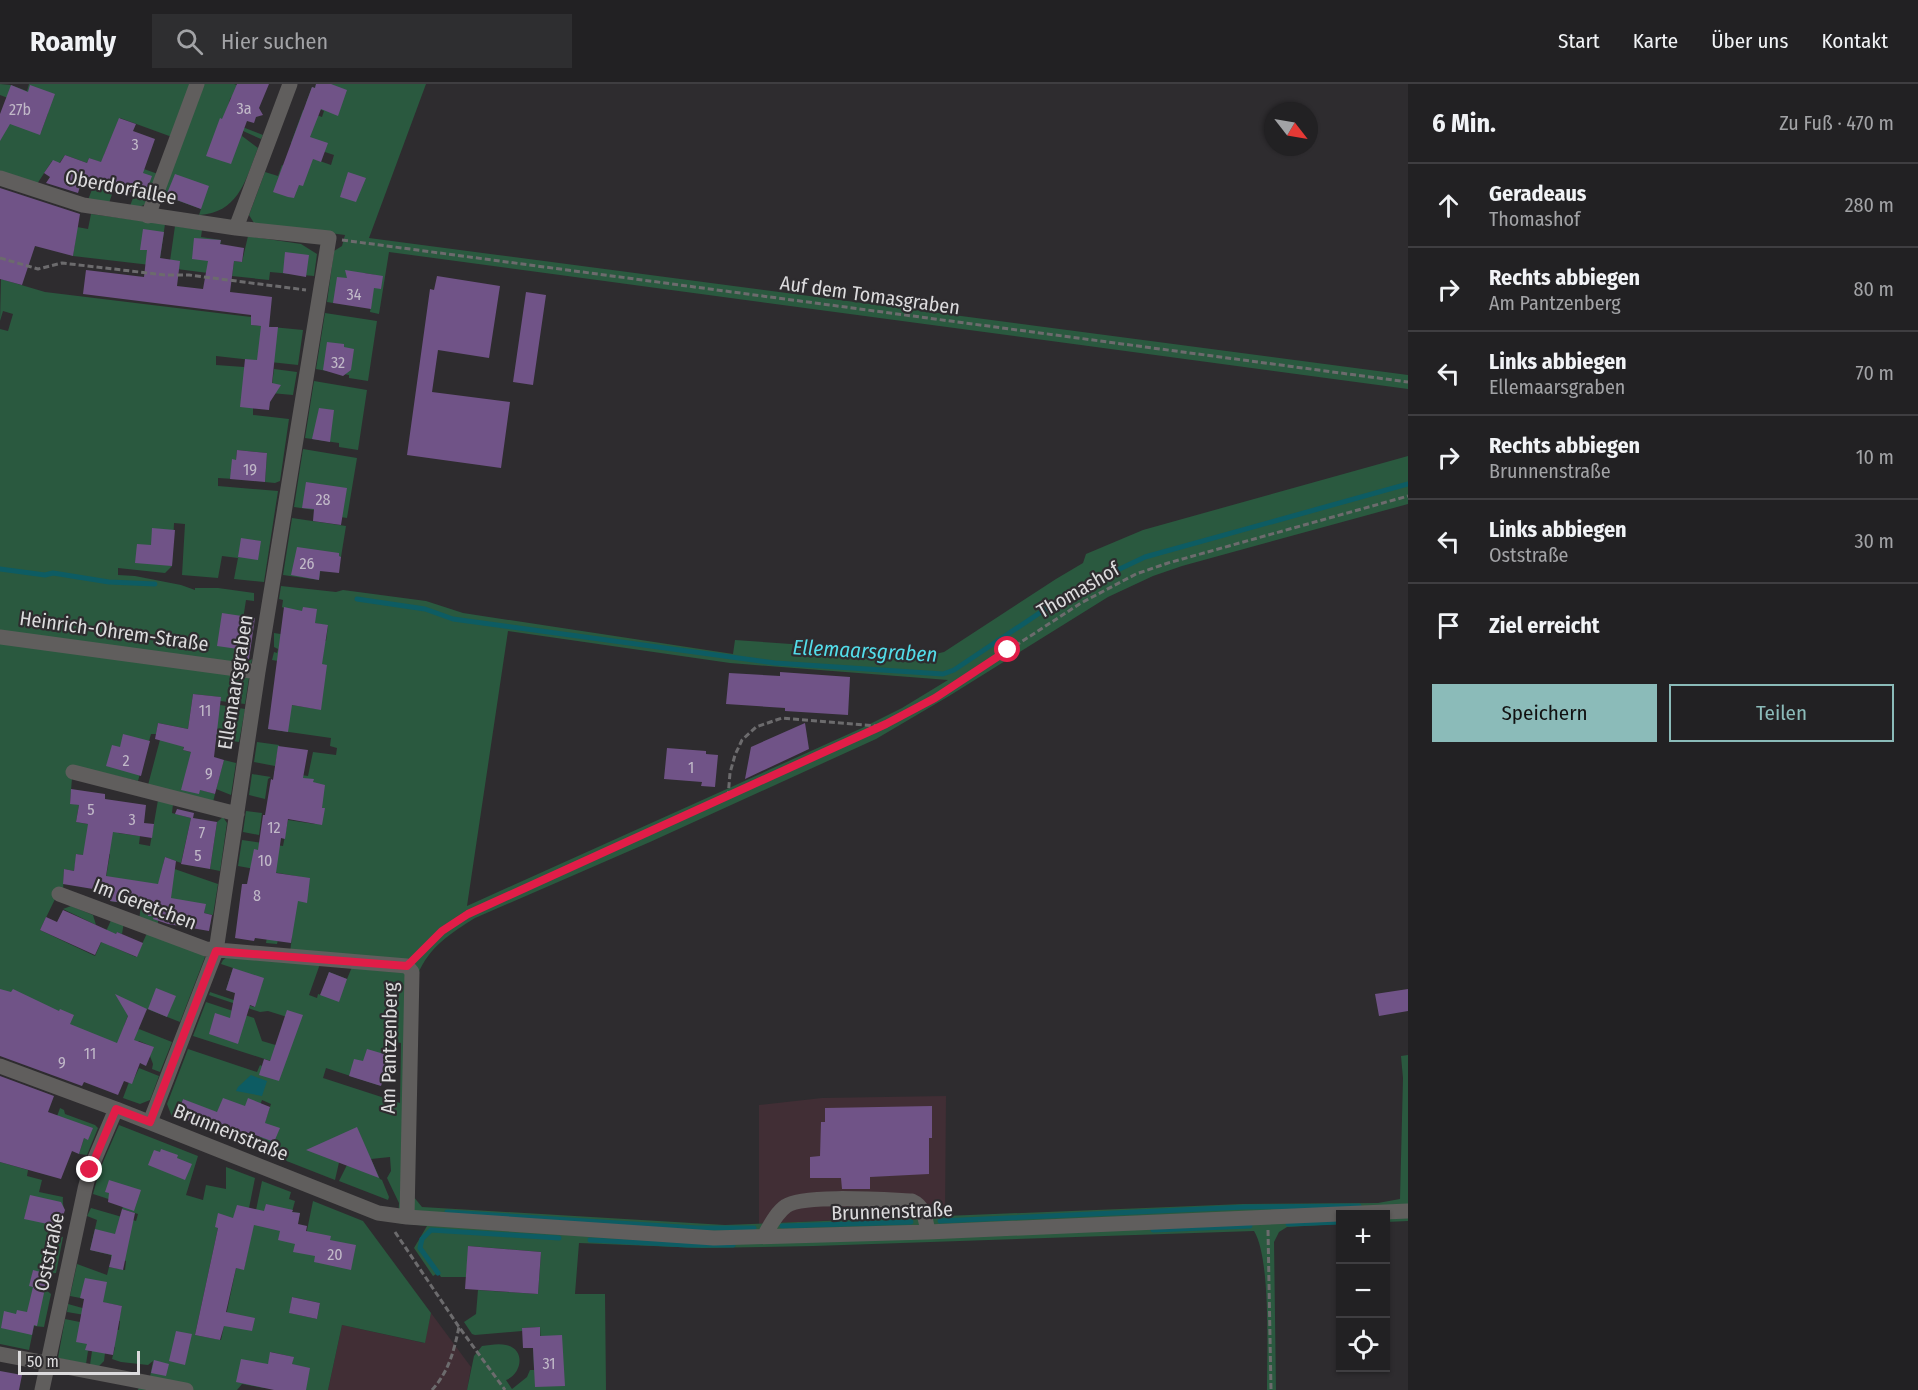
<!DOCTYPE html>
<html lang="de">
<meta charset="utf-8">
<style>
body{margin:0;font-family:"Fira Sans Condensed",sans-serif;background:#2e2e30;color:#f1f3f6}
.controls{position:absolute;right:18px;bottom:18px;display:grid;overflow:hidden;border-radius:0px;box-shadow:0 2px 4px #0004}
.controls button{width:54px;height:54px;display:grid;place-items:center;padding:0;border:0;border-bottom:2px solid #3f3e41;background:#222123;color:#f1f3f6;font:30px sans-serif}
.compass{position:absolute;left:1264px;top:18px;width:54px;height:54px;border-radius:50%;background:#222123;box-shadow:0 2px 4px #0004;rotate:121deg}
.scale{position:absolute;left:18px;bottom:15px;width:122px;box-sizing:border-box;padding-left:6px;border:3px solid #dcdbdd;border-top:0;font-size:16px;line-height:21px;white-space:nowrap;color:#dcdbdd;-webkit-text-stroke:4px #2e2c2f;paint-order:stroke}
.stop{position:absolute;width:18px;height:18px;margin:-14px;border:4px solid #e11d48;border-radius:50%;background:#fff}
.stop.end{background:#e11d48;border-color:#fff;box-shadow:0 2px 6px #0008}
.list{margin:0;padding:0;list-style:none}
h2{display:flex;justify-content:space-between;align-items:center;height:78px;margin:0;padding:0 24px;font-size:26px}
h2 small{font-size:20px;font-weight:400;color:#a2a3a6}
.list li{display:grid;grid-template-columns:39px 1fr auto;gap:18px;align-items:center;box-sizing:border-box;height:84px;padding:0 24px;border-top:2px solid #3f3e41}
.list b{display:block;font-size:22px;white-space:nowrap}
.list p{margin:0;font-size:20px;white-space:nowrap;color:#a2a3a6}
.list em{font-size:20px;font-style:normal;color:#a2a3a6}
.actions{display:flex;gap:12px;padding:18px 24px}
.actions a{flex:1;padding:14px 0;border:2px solid #8bbbb9;border-radius:0px;text-align:center;font-size:21px;color:#8bbbb9}
.actions .main{background:#8bbbb9;color:#111}
.icon{flex:none;width:33px;height:33px;fill:none;stroke:currentColor;stroke-width:2;stroke-linecap:round;stroke-linejoin:round}
.map{position:relative;flex:none;width:1408px;height:1306px;overflow:hidden}
header{display:flex;align-items:center;gap:36px;box-sizing:border-box;height:84px;padding:0 30px;background:#222123;border-bottom:2px solid #3f3e41}
header strong{font-size:28px}
nav{display:flex;gap:33px;margin-inline-start:auto;font-size:21px}
.search{width:420px;height:54px;background:#2e2e30;display:flex;align-items:center;gap:15px;box-sizing:border-box;padding:0 21px;border-radius:0px;color:#a2a3a6;font-size:22px}
main{display:flex}
aside{flex:1;background:#222123}
.map>svg:first-child{display:block}
.commercial{fill:#412e35}
.green{fill:#2a593f;fill-rule:evenodd}
.water{fill:#0d5c63}
.lines{fill:none;stroke-linecap:round;stroke-linejoin:round}
.stream{stroke:#0d5c63;stroke-width:5}
.building{fill:#705387}
.path{stroke:#6c6b6d;stroke-width:3;stroke-dasharray:6 3;stroke-linecap:butt}
.minor{stroke:#605e5d;stroke-width:15}
.route{stroke:#e11d48;stroke-width:8}
.labels{text-anchor:middle;stroke-width:4.5;stroke-linejoin:round;paint-order:stroke}
.number-label{font-size:16px;fill:#c1b9c8}
.street-label{font-size:20px;fill:#dcdbdd;stroke:#2e2c2f}
.water-label{font-size:21px;font-style:italic;fill:#53ddea;stroke:#2e2c2f}
</style>
<header>
<strong>Roamly</strong>
<div class="search"><svg class="icon" aria-label="search" viewBox="0 0 24 24"><circle cx="10" cy="10" r="6"/><path d="M15 15l6 6"/></svg>Hier suchen</div>
<nav><a>Start</a><a>Karte</a><a>Über uns</a><a>Kontakt</a></nav>
</header>
<main>
<div class="map">
<svg width="1408" height="1306" viewBox="0 0 1408 1306">
<rect width="100%" height="100%" fill="#2e2c2f"/>
<path class="commercial" d="M 946,1012 L 945,1131 L 759,1140 L 759,1021 L 822,1014 Z
M 431,1229 L 471,1283 L 467,1306 L 328,1306 L 342,1241 L 424,1259 Z"/>
<path class="green" d="M 0,0 L 11,1 L 27,7 L 29,0 L 191,0 L 172,53 L 120,34 L 104,71 L 158,90 L 146,120 L 139,123 L 130,122 L 136,106 L 118,93 L 109,119 L 88,116 L 102,79 L 89,74 L 87,79 L 65,71 L 58,81 L 52,77 L 37,100 L 0,87 L 0,33 L 41,48 L 48,29 L 0,11 Z
M 202,0 L 234,0 L 240,2 L 230,15 L 224,36 L 263,51 L 261,55 L 243,47 L 242,52 L 258,64 C 246,95 239,129 199,131 L 201,125 L 168,113 L 168,110 L 160,112 Z
M 316,0 L 426,0 L 369,154 L 1408,291 L 1408,305 L 389,168 L 379,230 L 370,228 L 375,191 L 365,189 L 333,219 L 327,218 L 334,167 L 342,162 L 345,151 L 254,139 L 249,131 L 265,88 L 278,92 L 282,81 L 298,87 L 303,71 L 331,81 L 334,71 L 307,62 L 306,64 L 291,59 L 303,26 L 322,33 L 324,27 L 306,19 L 312,3 L 315,4 Z
M 91,130 L 165,140 L 159,182 L 73,172 L 77,143 L 88,145 Z
M 175,142 L 202,146 L 201,153 L 221,156 L 216,190 L 169,184 Z
M 248,152 L 301,160 L 317,170 L 314,192 L 270,188 L 269,196 L 232,192 L 234,177 L 242,178 Z
M 1,195 L 45,208 L 251,233 L 251,241 L 303,246 L 298,281 L 216,272 L 216,281 L 244,283 L 253,324 L 253,331 L 289,335 L 280,397 L 275,399 L 265,398 L 267,369 L 237,366 L 234,395 L 218,394 L 218,402 L 278,407 L 264,498 L 234,495 L 238,474 L 222,472 L 218,494 L 182,491 L 185,440 L 174,439 L 172,482 L 165,489 L 118,484 L 118,491 L 135,492 L 181,501 L 195,506 L 195,504 L 218,504 L 254,509 L 254,517 L 246,516 L 237,574 L 234,579 L 243,581 L 252,575 L 245,620 L 220,617 L 220,613 L 193,610 L 188,645 L 158,639 L 156,650 L 151,650 L 138,697 L 73,682 L 70,719 L 79,721 L 76,738 L 99,742 L 120,732 L 118,749 L 140,752 L 139,760 L 150,762 L 158,716 L 173,720 L 172,729 L 191,734 L 181,779 L 165,773 L 163,781 L 218,800 L 213,831 L 204,829 L 205,821 L 158,833 L 158,843 L 139,836 L 141,822 L 110,817 L 113,794 L 106,793 L 110,770 L 101,769 L 100,774 L 77,770 L 74,787 L 64,785 L 63,807 L 56,813 L 40,846 L 95,872 L 112,834 L 124,838 L 122,850 L 117,848 L 111,862 L 136,873 L 148,847 L 202,868 L 205,873 L 180,938 L 147,925 L 129,929 L 124,942 L 137,947 L 139,945 L 172,958 L 160,988 L 152,985 L 153,980 L 150,972 L 153,963 L 139,957 L 120,973 L 0,910 L 0,245 L 8,247 L 13,230 L 3,227 L 0,237 Z
M 325,229 L 377,237 L 368,297 L 349,294 L 349,291 L 316,285 Z
M 274,285 L 297,288 L 293,311 L 271,309 Z
M 314,297 L 367,306 L 358,366 L 339,363 L 339,359 L 305,354 Z
M 303,365 L 357,374 L 347,434 L 328,431 L 328,428 L 294,423 Z
M 1408,372 L 1408,420 L 1182,482 L 1153,492 L 1108,513 L 949,612 L 876,655 L 650,758 L 475,834 C 451,849 429,863 418,890 L 413,1112 L 422,1123 L 725,1141 L 1243,1120 L 1378,1119 L 1400,1115 L 1403,994 L 1401,972 L 1408,971 L 1408,1137 L 1386,1138 L 1386,1130 L 1340,1130 L 1340,1140 L 1287,1143 L 1279,1148 L 1274,1158 L 1276,1306 L 1267,1306 C 1267,1270 1271,1174 1254,1147 L 814,1162 L 702,1164 L 579,1159 L 575,1210 L 605,1210 L 606,1306 L 467,1306 L 474,1272 L 482,1262 C 489,1261 499,1259 506,1261 C 526,1265 522,1290 506,1296 L 512,1305 L 527,1293 L 530,1286 L 534,1286 L 533,1262 L 541,1262 L 540,1243 L 523,1244 L 522,1247 L 475,1251 L 472,1250 L 464,1238 L 476,1230 L 478,1206 L 538,1210 L 541,1168 L 469,1162 L 466,1193 L 441,1193 L 438,1189 L 433,1192 L 414,1164 L 427,1142 L 398,1139 L 399,1119 L 387,1094 L 391,1087 L 390,1073 L 371,1075 L 380,1095 L 382,1096 L 389,1113 L 388,1116 L 339,1097 L 349,1077 L 340,1074 L 335,1096 L 256,1065 L 271,1020 L 262,1016 L 248,1054 L 243,1052 L 240,1059 L 193,1041 L 199,1022 L 183,1015 L 176,1034 L 172,1033 L 167,1020 L 188,965 L 257,988 L 260,981 L 262,982 L 277,979 L 193,952 L 206,918 L 254,934 L 262,957 L 289,965 L 300,937 L 268,927 L 260,928 L 209,911 L 210,908 L 254,923 L 256,916 L 226,906 L 233,884 L 221,880 L 223,876 L 227,873 L 320,880 L 309,911 L 317,914 L 318,910 L 321,911 L 329,888 L 347,895 L 352,883 L 290,868 L 292,853 L 279,851 L 277,860 L 266,859 L 269,839 L 299,809 L 301,793 L 238,782 L 242,756 L 283,762 L 288,736 L 315,740 L 296,693 L 274,689 L 274,687 L 308,692 L 313,668 L 336,671 L 337,664 L 330,662 L 331,654 L 268,645 L 273,618 L 317,625 L 296,580 L 272,576 L 274,568 L 277,569 L 278,565 L 274,563 L 274,549 L 326,557 L 328,542 L 315,539 L 282,523 L 283,516 L 279,515 L 281,502 L 336,508 L 343,506 L 426,517 L 463,529 L 733,570 L 735,556 L 935,570 L 944,568 L 1056,495 L 1083,479 L 1086,470 L 1143,446 ZM 508,547 L 730,579 L 948,596 L 902,624 L 862,644 L 467,822 ZM 392,957 L 401,959 L 400,1019 L 323,994 L 326,984 L 378,1001 Z
M 292,434 L 346,442 L 341,473 L 323,470 L 319,496 L 283,491 Z
M 220,621 L 245,625 L 239,658 L 211,654 Z
M 161,652 L 185,658 L 183,666 L 202,671 L 183,701 L 215,710 L 213,718 L 148,701 Z
M 257,658 L 279,661 L 275,682 L 254,678 Z
M 224,676 L 236,679 L 231,711 L 216,705 Z
M 252,690 L 271,693 L 268,695 L 265,715 L 249,711 Z
M 246,727 L 262,729 L 259,751 L 243,748 Z
M 223,733 L 227,739 L 220,787 L 210,785 L 217,738 Z
M 71,822 L 93,831 L 96,841 L 63,825 Z
M 139,984 L 159,992 L 150,1016 L 140,1020 L 123,1014 L 129,998 L 132,999 Z
M 60,1024 L 64,1026 L 65,1030 L 95,1041 L 98,1044 L 87,1071 L 79,1070 L 84,1054 L 88,1055 L 92,1044 L 45,1066 Z
M 119,1041 L 198,1072 L 186,1111 L 203,1116 L 206,1101 L 226,1105 L 226,1083 L 255,1094 L 244,1149 L 218,1144 L 195,1251 L 221,1256 L 236,1184 L 244,1185 L 262,1097 L 291,1108 L 289,1115 L 295,1117 L 292,1128 L 300,1129 L 295,1150 L 304,1161 L 313,1117 L 363,1137 L 431,1229 L 425,1259 L 342,1241 L 328,1306 L 306,1306 L 292,1280 L 293,1273 L 271,1268 L 264,1304 L 242,1300 L 237,1306 L 138,1306 L 142,1292 L 150,1293 L 153,1277 L 148,1281 L 121,1278 L 112,1275 L 115,1263 L 106,1261 L 104,1277 L 99,1282 L 90,1281 L 92,1267 L 88,1267 L 86,1280 L 58,1274 L 65,1235 L 119,1246 L 120,1237 L 67,1228 L 68,1220 L 86,1225 L 120,1231 L 122,1222 L 70,1212 L 77,1180 L 107,1191 L 109,1183 L 125,1186 L 126,1177 L 111,1174 L 111,1171 L 90,1166 L 97,1136 L 87,1132 L 91,1124 L 136,1137 L 138,1130 L 122,1125 L 124,1120 L 93,1110 L 100,1085 ZM 292,1213 L 320,1219 L 317,1235 L 290,1229 Z
M 0,1078 L 28,1086 L 27,1092 L 42,1096 L 39,1108 L 63,1113 C 62,1120 65,1125 63,1132 L 59,1135 L 55,1151 L 63,1153 L 56,1189 L 48,1190 L 33,1187 L 30,1202 L 45,1205 L 51,1210 L 44,1243 L 34,1242 L 29,1266 L 0,1260 Z"/>
<path class="water" d="M 251,991 L 267,997 L 262,1012 L 236,1007 L 238,1003 Z"/>
<g class="lines">
<path class="stream" d="M 0,485 L 45,491 L 53,489 L 109,498 L 155,500
M 357,515 L 425,525 L 453,535 L 775,579 L 943,590 L 954,586 L 1071,508 L 1145,473 L 1408,400
M 447,1128 L 697,1144 L 754,1144
M 940,1137 L 1245,1123 L 1359,1122
M 1288,1140 L 1340,1138
M 782,1142 L 911,1138
M 1153,1146 L 1250,1142
M 590,1156 L 687,1161 L 733,1161
M 438,1189 L 420,1164 L 422,1155 L 431,1146 L 559,1154"/>
</g>
<path class="building" d="M 237,0 L 269,0 L 259,24 L 263,31 L 256,33 L 254,39 L 247,37 L 231,80 L 206,72 L 220,34 L 222,35 Z
M 316,0 L 331,0 L 347,6 L 338,32 L 321,25 L 310,53 L 328,59 L 321,78 L 313,75 L 303,102 L 299,101 L 294,114 L 288,113 L 273,108 L 312,3 L 315,4 Z
M 11,1 L 28,8 L 30,1 L 55,10 L 40,51 L 10,40 L 0,57 L 0,30 Z
M 119,34 L 136,40 L 133,47 L 155,55 L 143,89 L 152,92 L 146,109 L 125,108 L 83,93 L 78,109 L 46,99 L 50,93 L 44,89 L 53,76 L 60,79 L 65,71 L 87,79 L 89,74 L 101,78 Z
M 348,88 L 366,94 L 356,118 L 340,113 Z
M 175,90 L 209,102 L 201,125 L 166,112 Z
M 0,104 L 80,130 L 73,172 L 35,162 L 22,201 L 0,195 Z
M 143,145 L 164,148 L 160,174 L 180,177 L 177,202 L 203,205 L 208,177 L 192,175 L 194,154 L 221,156 L 220,160 L 244,164 L 242,178 L 234,177 L 230,208 L 272,213 L 269,243 L 278,243 L 272,299 L 281,301 L 270,318 L 269,326 L 240,323 L 245,275 L 257,276 L 261,242 L 251,241 L 251,231 L 83,210 L 86,186 L 144,193 L 147,166 L 140,166 Z
M 285,168 L 309,171 L 306,193 L 283,189 Z
M 345,186 L 383,192 L 381,205 L 374,204 L 371,225 L 333,219 L 337,193 L 347,194 Z
M 437,192 L 500,202 L 489,274 L 438,266 L 432,308 L 510,318 L 501,384 L 407,371 L 430,205 L 434,206 Z
M 526,208 L 546,211 L 533,301 L 513,298 Z
M 327,258 L 344,260 L 344,263 L 354,265 L 351,286 L 343,292 L 323,286 Z
M 319,324 L 334,326 L 330,358 L 312,355 Z
M 237,366 L 267,369 L 265,398 L 230,395 L 232,375 L 236,376 Z
M 306,398 L 347,404 L 341,441 L 313,437 L 314,425 L 302,424 Z
M 152,444 L 175,446 L 172,482 L 135,479 L 137,460 L 151,461 Z
M 241,454 L 261,457 L 258,476 L 238,473 Z
M 297,463 L 339,469 L 339,472 L 341,473 L 339,489 L 320,487 L 319,496 L 291,491 Z
M 284,523 L 302,527 L 303,523 L 317,525 L 315,539 L 328,541 L 322,580 L 327,581 L 321,626 L 292,621 L 288,648 L 268,645 Z
M 222,529 L 255,534 L 249,575 L 237,574 L 238,565 L 217,562 Z
M 780,588 L 850,593 L 848,631 L 785,627 L 785,624 L 726,620 L 729,589 L 780,592 Z
M 193,610 L 221,613 L 214,673 L 224,676 L 215,710 L 200,706 L 199,710 L 181,706 L 191,668 L 183,666 L 184,663 L 155,655 L 158,639 L 188,645 Z
M 805,639 L 809,665 L 745,695 L 751,663 Z
M 123,650 L 150,657 L 141,692 L 106,682 L 112,661 L 120,663 Z
M 278,662 L 308,666 L 303,694 L 314,695 L 313,698 L 325,701 L 322,724 L 325,724 L 322,741 L 288,735 L 285,755 L 281,754 L 276,789 L 310,794 L 307,819 L 298,817 L 291,859 L 255,854 L 254,857 L 235,854 L 242,800 L 247,800 L 254,765 L 258,766 L 263,731 L 265,731 L 271,695 L 273,696 Z
M 667,664 L 706,667 L 706,670 L 718,671 L 715,703 L 701,702 L 702,698 L 664,695 Z
M 71,705 L 105,710 L 105,715 L 146,721 L 144,739 L 154,740 L 152,754 L 113,748 L 106,792 L 158,800 L 165,773 L 176,777 L 171,814 L 206,820 L 204,829 L 212,831 L 209,847 L 168,840 L 153,835 L 154,832 L 148,832 L 149,823 L 110,817 L 111,808 L 63,800 L 64,785 L 74,787 L 76,770 L 83,771 L 88,740 L 76,738 L 79,721 L 70,720 Z
M 177,725 L 194,729 L 193,734 L 217,738 L 210,785 L 181,780 L 191,734 L 175,730 Z
M 63,826 L 116,850 L 117,848 L 143,859 L 137,873 L 101,858 L 95,871 L 40,846 L 46,833 L 57,838 Z
M 233,884 L 264,894 L 255,923 L 250,921 L 238,960 L 209,950 L 215,929 L 230,934 L 235,909 L 226,906 Z
M 329,888 L 347,895 L 339,918 L 320,911 Z
M 156,904 L 176,912 L 167,933 L 148,925 Z
M 0,905 L 11,908 L 13,905 L 59,927 L 60,925 L 74,931 L 70,940 L 117,959 L 128,932 L 115,910 L 147,925 L 134,956 L 154,963 L 146,982 L 140,979 L 132,1000 L 124,997 L 118,1011 L 84,998 L 82,1002 L 0,972 Z
M 1408,905 L 1408,927 L 1379,932 L 1375,910 Z
M 287,926 L 303,931 L 279,997 L 259,991 L 264,975 L 270,977 Z
M 367,965 L 391,972 L 381,1002 L 349,992 L 354,975 L 363,977 Z
M 0,992 L 54,1012 L 48,1028 L 93,1044 L 88,1056 L 84,1054 L 79,1070 L 72,1067 L 61,1095 L 0,1078 Z
M 223,1014 L 245,1022 L 248,1014 L 270,1023 L 265,1039 L 280,1044 L 274,1058 L 250,1049 L 248,1054 L 195,1034 L 193,1038 L 177,1032 L 183,1015 L 217,1028 Z
M 932,1022 L 932,1054 L 929,1054 L 929,1090 L 870,1093 L 870,1105 L 842,1105 L 841,1094 L 810,1094 L 810,1073 L 820,1072 L 821,1038 L 825,1038 L 825,1024 Z
M 357,1043 L 371,1075 L 379,1094 L 306,1066 Z
M 161,1065 L 178,1071 L 177,1074 L 192,1080 L 185,1096 L 148,1081 L 154,1066 L 160,1068 Z
M 109,1096 L 141,1106 L 134,1127 L 108,1118 L 109,1109 L 105,1108 Z
M 30,1111 L 61,1118 L 65,1126 L 63,1132 L 59,1135 L 57,1142 L 24,1135 Z
M 266,1120 L 293,1126 L 292,1128 L 300,1129 L 298,1140 L 307,1142 L 306,1147 L 331,1152 L 330,1156 L 356,1161 L 351,1186 L 314,1178 L 315,1172 L 293,1168 L 295,1160 L 278,1156 L 280,1147 L 254,1141 L 244,1186 L 236,1184 L 226,1228 L 255,1234 L 252,1247 L 224,1242 L 220,1256 L 195,1251 L 218,1144 L 215,1143 L 218,1129 L 233,1134 L 237,1121 L 264,1127 Z
M 122,1125 L 135,1129 L 123,1186 L 109,1183 L 112,1171 L 90,1166 L 95,1145 L 115,1150 Z
M 468,1162 L 541,1168 L 538,1210 L 465,1205 Z
M 33,1186 L 48,1190 L 37,1242 L 34,1241 L 32,1251 L 1,1244 L 4,1227 L 16,1230 L 17,1226 L 27,1228 L 33,1203 L 29,1202 Z
M 85,1194 L 107,1198 L 103,1218 L 122,1222 L 113,1271 L 85,1266 L 87,1260 L 76,1258 L 84,1215 L 80,1214 Z
M 292,1213 L 320,1219 L 317,1235 L 289,1229 Z
M 540,1243 L 540,1252 L 562,1251 L 565,1302 L 535,1303 L 533,1264 L 523,1264 L 522,1244 Z
M 176,1247 L 192,1250 L 185,1281 L 169,1277 Z
M 270,1268 L 294,1273 L 292,1280 L 310,1284 L 306,1306 L 274,1306 L 236,1298 L 241,1275 L 268,1280 Z
M 154,1276 L 169,1280 L 166,1292 L 151,1289 Z
M 0,1287 L 22,1291 L 19,1306 L 0,1306 Z"/>
<g class="lines">
<path class="path" d="M 342,156 L 1408,298
M 0,174 L 38,185 L 62,179 L 165,191 L 189,191 L 306,206
M 728,713 L 730,689 L 735,671 L 742,656 L 756,643 L 782,634 L 878,642
M 418,871 L 442,847 L 468,830 L 742,707 L 886,640 L 935,614 L 1081,519 L 1136,490 L 1168,479 L 1408,412
M 1268,1146 L 1271,1306
M 395,1148 L 459,1243 L 505,1306
M 432,1306 C 449,1287 454,1267 459,1243"/>
<path class="minor" d="M 0,94 L 83,121 L 236,144 L 290,0
M 148,132 L 197,0
M 0,553 L 258,588
M 73,688 L 237,730
M 59,810 L 206,865 L 407,882 L 412,888 L 407,1133
M 0,982 L 116,1025 L 378,1129 L 407,1133 L 714,1154 L 928,1148 L 1408,1127
M 150,1038 L 216,867 L 258,588 L 329,154 L 236,144
M 764,1152 C 770,1142 776,1129 786,1122 C 802,1110 888,1116 912,1117 C 925,1123 925,1134 928,1148
M 0,1270 L 186,1306
M 42,1306 L 85,1105 L 90,1086 L 116,1025"/>
</g>
<g class="lines">
<path class="route" d="M 90,1086 L 116,1025 L 150,1038 L 216,867 L 407,882 L 442,847 L 468,830 L 886,640 L 935,614 L 1008,566"/>
</g>
<g class="labels">
<g class="number-label">
<text x="244" y="30">3a</text>
<text x="20" y="31">27b</text>
<text x="135" y="66">3</text>
<text x="354" y="216">34</text>
<text x="338" y="284">32</text>
<text x="250" y="391">19</text>
<text x="323" y="421">28</text>
<text x="307" y="485">26</text>
<text x="205" y="632">11</text>
<text x="126" y="682">2</text>
<text x="691" y="689">1</text>
<text x="209" y="695">9</text>
<text x="91" y="731">5</text>
<text x="132" y="741">3</text>
<text x="274" y="749">12</text>
<text x="202" y="754">7</text>
<text x="198" y="777">5</text>
<text x="265" y="782">10</text>
<text x="257" y="817">8</text>
<text x="90" y="975">11</text>
<text x="62" y="984">9</text>
<text x="335" y="1176">20</text>
<text x="549" y="1285">31</text>
</g>
<g class="street-label">
<text transform="translate(121 103) rotate(11)" y="7">Oberdorfallee</text>
<text transform="translate(870 211) rotate(8)" y="7">Auf dem Tomasgraben</text>
<text transform="translate(1078 506) rotate(-30)" y="7">Thomashof</text>
<text transform="translate(114 547) rotate(8)" y="7">Heinrich-Ohrem-Straße</text>
<text transform="translate(235 598) rotate(-81)" y="7">Ellemaarsgraben</text>
<text transform="translate(145 820) rotate(21)" y="7">Im Geretchen</text>
<text transform="translate(389 964) rotate(-89)" y="7">Am Pantzenberg</text>
<text transform="translate(231 1048) rotate(22)" y="7">Brunnenstraße</text>
<text transform="translate(892 1127) rotate(-2)" y="7">Brunnenstraße</text>
<text transform="translate(49 1168) rotate(-78)" y="7">Oststraße</text>
</g>
<g class="water-label">
<text transform="translate(865 567) rotate(3)" y="7">Ellemaarsgraben</text>
</g>
</g>
</svg>
<div class="controls">
<button>+</button>
<button>−</button>
<button><svg class="icon" aria-label="locate" viewBox="0 0 24 24"><circle cx="12" cy="12" r="6"/><path d="M12 2v4M12 18v4M2 12h4M18 12h4"/></svg></button>
</div>
<svg class="compass" viewBox="-18 -18 36 36"><path d="M0-13l5 13h-10z" fill="#e53935"/><path d="M0 13l5-13h-10z" fill="#a2a3a6"/></svg>
<div class="scale">50 m</div>
<div class="stop" style="left:1008px;top:566px"></div>
<div class="stop end" style="left:90px;top:1086px"></div>
</div>
<aside>
<h2>6 Min.<small>Zu Fuß · 470 m</small></h2>
<ul class="list">
<li><svg class="icon" aria-label="ahead" viewBox="0 0 24 24"><path d="M12 20V5M6 11l6-6 6 6"/></svg><div><b>Geradeaus</b><p>Thomashof</p></div><em>280 m</em></li>
<li><svg class="icon" aria-label="right" viewBox="0 0 24 24"><path d="M7 20v-9h11M14 6l5 5-5 5"/></svg><div><b>Rechts abbiegen</b><p>Am Pantzenberg</p></div><em>80 m</em></li>
<li><svg class="icon" aria-label="left" viewBox="0 0 24 24"><path d="M17 20v-9H6M10 6l-5 5 5 5"/></svg><div><b>Links abbiegen</b><p>Ellemaarsgraben</p></div><em>70 m</em></li>
<li><svg class="icon" aria-label="right" viewBox="0 0 24 24"><path d="M7 20v-9h11M14 6l5 5-5 5"/></svg><div><b>Rechts abbiegen</b><p>Brunnenstraße</p></div><em>10 m</em></li>
<li><svg class="icon" aria-label="left" viewBox="0 0 24 24"><path d="M17 20v-9H6M10 6l-5 5 5 5"/></svg><div><b>Links abbiegen</b><p>Oststraße</p></div><em>30 m</em></li>
<li><svg class="icon" aria-label="arrive" viewBox="0 0 24 24"><path d="M6 21V4h12l-3 4 3 4H6"/></svg><div><b>Ziel erreicht</b></div></li>
</ul>
<div class="actions"><a class="main">Speichern</a><a>Teilen</a></div>
</aside>
</main>
